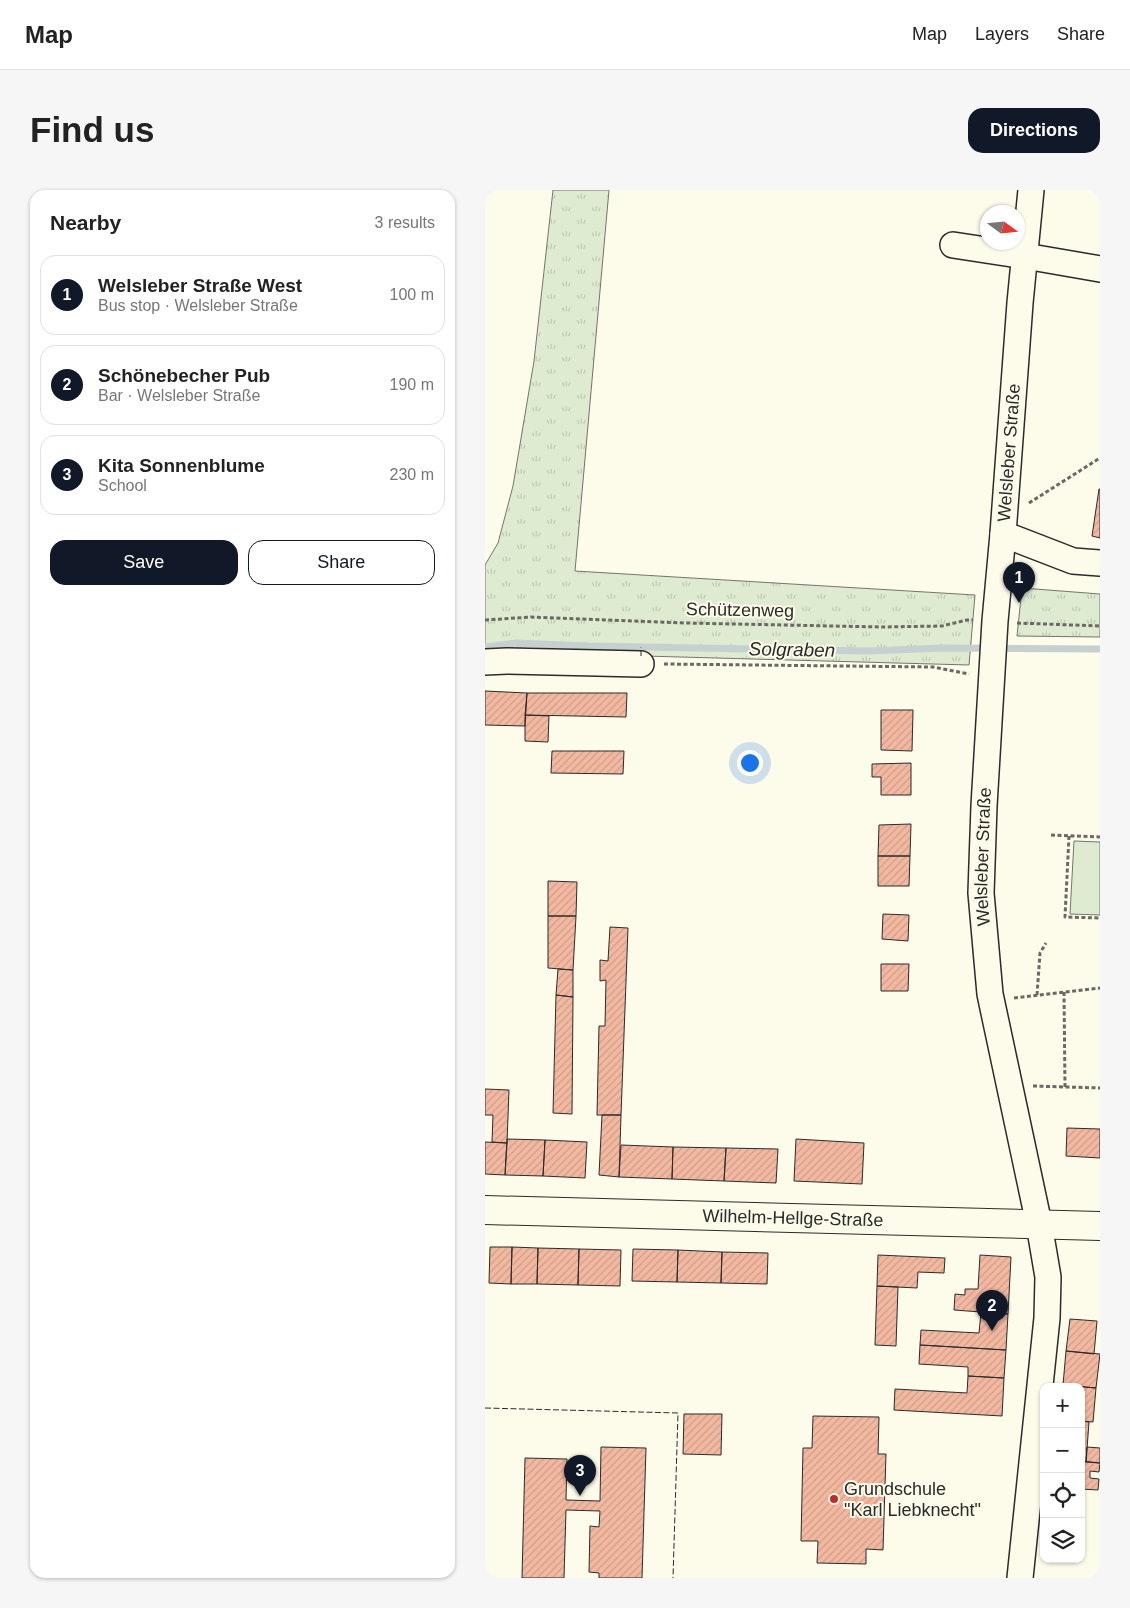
<!DOCTYPE html>
<meta charset="utf-8">
<style>
body{margin:0;font-family:Helvetica,sans-serif;background:#f6f6f6;color:#222}
.controls{position:absolute;right:15px;bottom:15px;display:grid;overflow:hidden;border-radius:10px;box-shadow:0 1px 4px #0004}
.controls button{width:45px;height:45px;display:grid;place-items:center;padding:0;border:0;border-bottom:1px solid #e0e0e0;background:#fff;color:#222;font:25px sans-serif}
.compass{position:absolute;left:495px;top:15px;width:45px;height:45px;border-radius:50%;background:#fff;box-shadow:0 1px 4px #0004;rotate:105deg}
.you{position:absolute;left:264px;top:572px;width:18px;height:18px;margin:-12px;border:4px solid #fff;border-radius:50%;background:#1a73e8;box-shadow:0 0 0 8px #1a73e833}
.badge{display:grid;place-items:center;width:32px;height:32px;border-radius:50%;background:#111827;color:#fff;font-size:16px;font-weight:700}
.pin{position:absolute;translate:-50% -41px;filter:drop-shadow(0 1px 2px #0008)}
.pin::after{content:'';position:absolute;top:26px;width:18px;height:15px;background:inherit;clip-path:polygon(0 0,100% 0,50% 100%)}
.list{margin:0;padding:0;list-style:none}
h2{display:flex;justify-content:space-between;align-items:center;height:65px;margin:0;padding:0 20px;font-size:21px}
h2 small{font-size:16px;font-weight:400;color:#767676}
.list li{display:grid;grid-template-columns:32px 1fr auto;gap:15px;align-items:center;box-sizing:border-box;height:80px;margin:0 10px 10px;padding:0 10px;border:1px solid #e0e0e0;border-radius:15px}
.list b{display:block;font-size:19px;white-space:nowrap}
.list p{margin:0;font-size:16px;white-space:nowrap;color:#767676}
.list em{font-size:16px;font-style:normal;color:#767676}
.actions{display:flex;gap:10px;padding:15px 20px}
.actions a{flex:1;padding:11px 0;border:1px solid #111827;border-radius:15px;text-align:center;font-size:18px;color:#111827}
.actions .main{background:#111827;color:#fff}
.icon{flex:none;width:28px;height:28px;fill:none;stroke:currentColor;stroke-width:2;stroke-linecap:round;stroke-linejoin:round}
.map{position:relative;flex:none;width:615px;height:1388px;overflow:hidden;border-radius:15px}
header{display:flex;align-items:center;gap:30px;box-sizing:border-box;height:70px;padding:0 25px;background:#fff;border-bottom:1px solid #e0e0e0}
header strong{font-size:24px}
nav{display:flex;gap:28px;margin-inline-start:auto;font-size:18px}
.intro{display:flex;align-items:center;justify-content:space-between;box-sizing:border-box;height:120px;padding:0 30px}
h1{margin:0;font-size:35px}
.button{padding:12px 22px;border-radius:15px;background:#111827;color:#fff;font-size:18px;font-weight:700}
main{display:flex;gap:30px;padding:0 30px}
aside{flex:1;background:#fff;border-radius:15px;box-shadow:0 1px 4px #0004}
.map>svg:first-child{display:block}
.grass{fill:url(#grass-tufts);stroke:#74746e}
.park{fill:#deebd1;stroke:#74746e}
.lines{fill:none;stroke-linecap:round;stroke-linejoin:round}
.stream{stroke:#c7d0d0;stroke-width:7}
.building{fill:url(#building-hatch);stroke:#2b2b2b}
.minor-casing{stroke:#2b2b2b;stroke-width:28}
.major-casing{stroke:#2b2b2b;stroke-width:30}
.path{stroke:#6a6964;stroke-width:3;stroke-dasharray:4 2.5;stroke-linecap:butt}
.minor{stroke:#fdfbea;stroke-width:25}
.major{stroke:#fdfbea;stroke-width:28}
.fence{stroke:#2b2b2b;stroke-width:1;stroke-dasharray:6 2.5;stroke-linecap:butt}
.poi-dot{fill:#c62828;stroke:#fdfbea;stroke-width:2}
.labels{text-anchor:middle;stroke-width:4;stroke-linejoin:round;paint-order:stroke}
.street-label{font-size:18px;fill:#2b2b2b;stroke:#fdfbea}
.poi-label{font-size:18px;fill:#2b2b2b;stroke:#fdfbea;text-anchor:start}
.water-label{font-size:19px;font-style:italic;fill:#2b2b2b;stroke:#fdfbea}
</style>
<header>
<strong>Map</strong>
<nav><a>Map</a><a>Layers</a><a>Share</a></nav>
</header>
<div class="intro"><h1>Find us</h1><a class="button">Directions</a></div>
<main>
<aside>
<h2>Nearby<small>3 results</small></h2>
<ul class="list">
<li><span class="badge">1</span><div><b>Welsleber Straße West</b><p>Bus stop · Welsleber Straße</p></div><em>100 m</em></li>
<li><span class="badge">2</span><div><b>Schönebecher Pub</b><p>Bar · Welsleber Straße</p></div><em>190 m</em></li>
<li><span class="badge">3</span><div><b>Kita Sonnenblume</b><p>School</p></div><em>230 m</em></li>
</ul>
<div class="actions"><a class="main">Save</a><a>Share</a></div>
</aside>
<div class="map">
<svg width="615" height="1388" viewBox="0 0 615 1388">
<defs>
<pattern id="grass-tufts" width="24" height="20" patternUnits="userSpaceOnUse" patternTransform="scale(1.25)"><rect width="24" height="20" fill="#deebd1"/><path d="M3 7l-1-3M5 7V3M7 7l1-3M15 17l-1-3M17 17v-4M19 17l1-3" fill="none" stroke="#bfcab4"/></pattern>
<pattern id="building-hatch" width="6" height="6" patternUnits="userSpaceOnUse" patternTransform="scale(1.25)"><rect width="6" height="6" fill="#f2b8a0"/><path d="M-1 1l2-2M0 6l6-6M5 7l2-2" fill="none" stroke="#d09e8a"/></pattern>
</defs>
<rect width="100%" height="100%" fill="#fdfbea"/>
<path class="grass" d="M 68,0 L 124,0 L 90,381 L 490,405 L 484,475 L 159,466 L 0,465 L 0,375 L 13,353 L 28,296 L 49,171 Z
M 537,398 L 615,404 L 615,447 L 532,446 Z"/>
<path class="park" d="M 589,651 L 615,652 L 615,725 L 585,724 Z"/>
<g class="lines">
<path class="stream" d="M 0,457 L 32,453 L 103,456 L 383,461 L 458,458 L 615,459"/>
</g>
<path class="building" d="M 614,299 L 615,299 L 615,348 L 607,346 Z
M 0,501 L 42,503 L 40,536 L 0,535 Z
M 42,503 L 142,503 L 141,527 L 40,525 Z
M 396,520 L 428,520 L 427,561 L 396,560 Z
M 40,525 L 64,526 L 63,552 L 40,551 Z
M 67,561 L 139,561 L 138,584 L 66,583 Z
M 426,573 L 426,605 L 396,605 L 396,587 L 387,587 L 387,574 Z
M 426,634 L 425,666 L 393,666 L 394,635 Z
M 393,666 L 425,666 L 424,696 L 393,696 Z
M 63,691 L 92,692 L 91,726 L 63,726 Z
M 398,724 L 424,725 L 423,751 L 397,749 Z
M 63,726 L 91,726 L 88,780 L 63,778 Z
M 125,737 L 143,738 L 136,925 L 112,925 L 114,836 L 120,836 L 121,790 L 115,791 L 115,770 L 123,771 Z
M 396,774 L 424,774 L 423,801 L 396,801 Z
M 73,779 L 88,780 L 88,807 L 71,805 Z
M 71,805 L 88,807 L 87,924 L 68,923 Z
M 0,899 L 24,900 L 22,953 L 7,952 L 8,925 L 0,925 Z
M 117,925 L 136,925 L 134,987 L 114,985 Z
M 582,938 L 615,939 L 615,968 L 581,966 Z
M 22,949 L 60,950 L 58,986 L 20,985 Z
M 311,949 L 379,953 L 377,994 L 309,991 Z
M 60,950 L 102,952 L 100,988 L 58,986 Z
M 0,952 L 22,953 L 20,985 L 0,984 Z
M 136,955 L 188,957 L 187,989 L 134,987 Z
M 188,957 L 241,958 L 239,991 L 187,989 Z
M 241,958 L 293,959 L 291,993 L 239,991 Z
M 5,1057 L 27,1057 L 26,1094 L 4,1093 Z
M 27,1057 L 53,1058 L 52,1094 L 26,1094 Z
M 53,1058 L 94,1059 L 93,1095 L 52,1094 Z
M 94,1059 L 136,1060 L 135,1096 L 93,1095 Z
M 148,1059 L 193,1060 L 192,1092 L 147,1091 Z
M 193,1060 L 237,1062 L 236,1093 L 192,1092 Z
M 237,1062 L 283,1063 L 282,1094 L 236,1093 Z
M 393,1065 L 460,1068 L 459,1083 L 433,1082 L 432,1098 L 392,1096 Z
M 495,1065 L 526,1067 L 523,1124 L 469,1120 L 470,1104 L 480,1105 L 480,1099 L 493,1099 Z
M 392,1096 L 413,1097 L 411,1156 L 390,1155 Z
M 496,1122 L 523,1124 L 521,1160 L 435,1155 L 436,1140 L 494,1143 Z
M 585,1129 L 612,1131 L 609,1164 L 581,1161 Z
M 435,1155 L 521,1160 L 519,1188 L 483,1186 L 483,1177 L 434,1174 Z
M 581,1161 L 615,1164 L 611,1198 L 578,1195 Z
M 483,1186 L 519,1188 L 517,1226 L 409,1220 L 410,1199 L 482,1203 Z
M 578,1195 L 611,1198 L 608,1232 L 596,1231 L 596,1197 L 578,1197 Z
M 199,1224 L 237,1224 L 236,1265 L 198,1264 Z
M 328,1226 L 394,1227 L 393,1264 L 401,1264 L 398,1360 L 381,1359 L 381,1374 L 332,1373 L 333,1351 L 316,1351 L 318,1258 L 327,1258 Z
M 596,1231 L 604,1232 L 601,1272 L 596,1271 Z
M 116,1257 L 161,1258 L 157,1388 L 114,1388 L 114,1383 L 104,1382 L 105,1336 L 114,1337 L 115,1321 L 81,1320 L 79,1388 L 37,1388 L 40,1268 L 82,1269 L 81,1310 L 115,1311 Z
M 602,1257 L 615,1258 L 615,1273 L 601,1272 Z
M 596,1271 L 615,1273 L 614,1282 L 605,1281 L 605,1288 L 614,1289 L 613,1300 L 596,1299 Z"/>
<g class="lines">
<defs>
<g id="minor">
<path d="M 468,55 L 540,66 L 615,79"/>
<path d="M 518,344 L 588,371 L 615,373"/>
<path d="M 0,472 L 22,471 L 156,474"/>
<path id="s1" d="M 535,1388 L 562,1128 L 563,1087 L 554,1034 L 505,804 L 496,703 L 499,616 L 510,431 L 518,344 L 535,113 L 546,0"/>
</g>
<g id="major">
<path id="s2" d="M 0,1020 L 615,1036"/>
</g>
</defs>
<use href="#minor" class="minor-casing"/>
<use href="#major" class="major-casing"/>
<path class="path" d="M 544,313 L 615,268
M 0,430 L 46,427 L 200,433 L 397,437 L 457,436 L 482,430 L 488,430
M 532,433 L 615,436
M 179,474 L 448,477 L 484,484
M 566,645 L 615,647
M 584,646 L 580,727 L 615,728
M 579,802 L 580,897
M 552,805 L 555,763 L 561,753
M 529,808 L 615,798
M 548,896 L 615,898"/>
<use href="#minor" class="minor"/>
<use href="#major" class="major"/>
<path class="fence" d="M 156,466 L 156,457
M 0,1218 L 193,1223 L 188,1388"/>
</g>
<circle class="poi-dot" cx="349" cy="1309" r="5"/>
<g class="labels">
<g class="street-label">
<text dy="6" stroke="none"><textPath href="#s1" startOffset="1134">Welsleber Straße</textPath></text>
<text transform="translate(255 420) rotate(1)" y="6">Schützenweg</text>
<text dy="6" stroke="none"><textPath href="#s1" startOffset="729">Welsleber Straße</textPath></text>
<text dy="6" stroke="none"><textPath href="#s2" startOffset="308">Wilhelm-Hellge-Straße</textPath></text>
</g>
<g class="poi-label">
<text x="359" y="1305">Grundschule<tspan x="359" dy="21">"Karl Liebknecht"</tspan></text>
</g>
<g class="water-label">
<text transform="translate(307 459) rotate(1)" y="7">Solgraben</text>
</g>
</g>
</svg>
<div class="controls">
<button>+</button>
<button>−</button>
<button><svg class="icon" aria-label="locate" viewBox="0 0 24 24"><circle cx="12" cy="12" r="6"/><path d="M12 2v4M12 18v4M2 12h4M18 12h4"/></svg></button>
<button><svg class="icon" aria-label="layers" viewBox="0 0 24 24"><path d="M12 4l9 5-9 5-9-5zM3 14l9 5 9-5"/></svg></button>
</div>
<svg class="compass" viewBox="-18 -18 36 36"><path d="M0-13l5 13h-10z" fill="#e53935"/><path d="M0 13l5-13h-10z" fill="#767676"/></svg>
<div class="you"></div>
<div class="pin badge" style="left:534px;top:413px">1</div>
<div class="pin badge" style="left:507px;top:1141px">2</div>
<div class="pin badge" style="left:95px;top:1306px">3</div>
</div>
</main>
